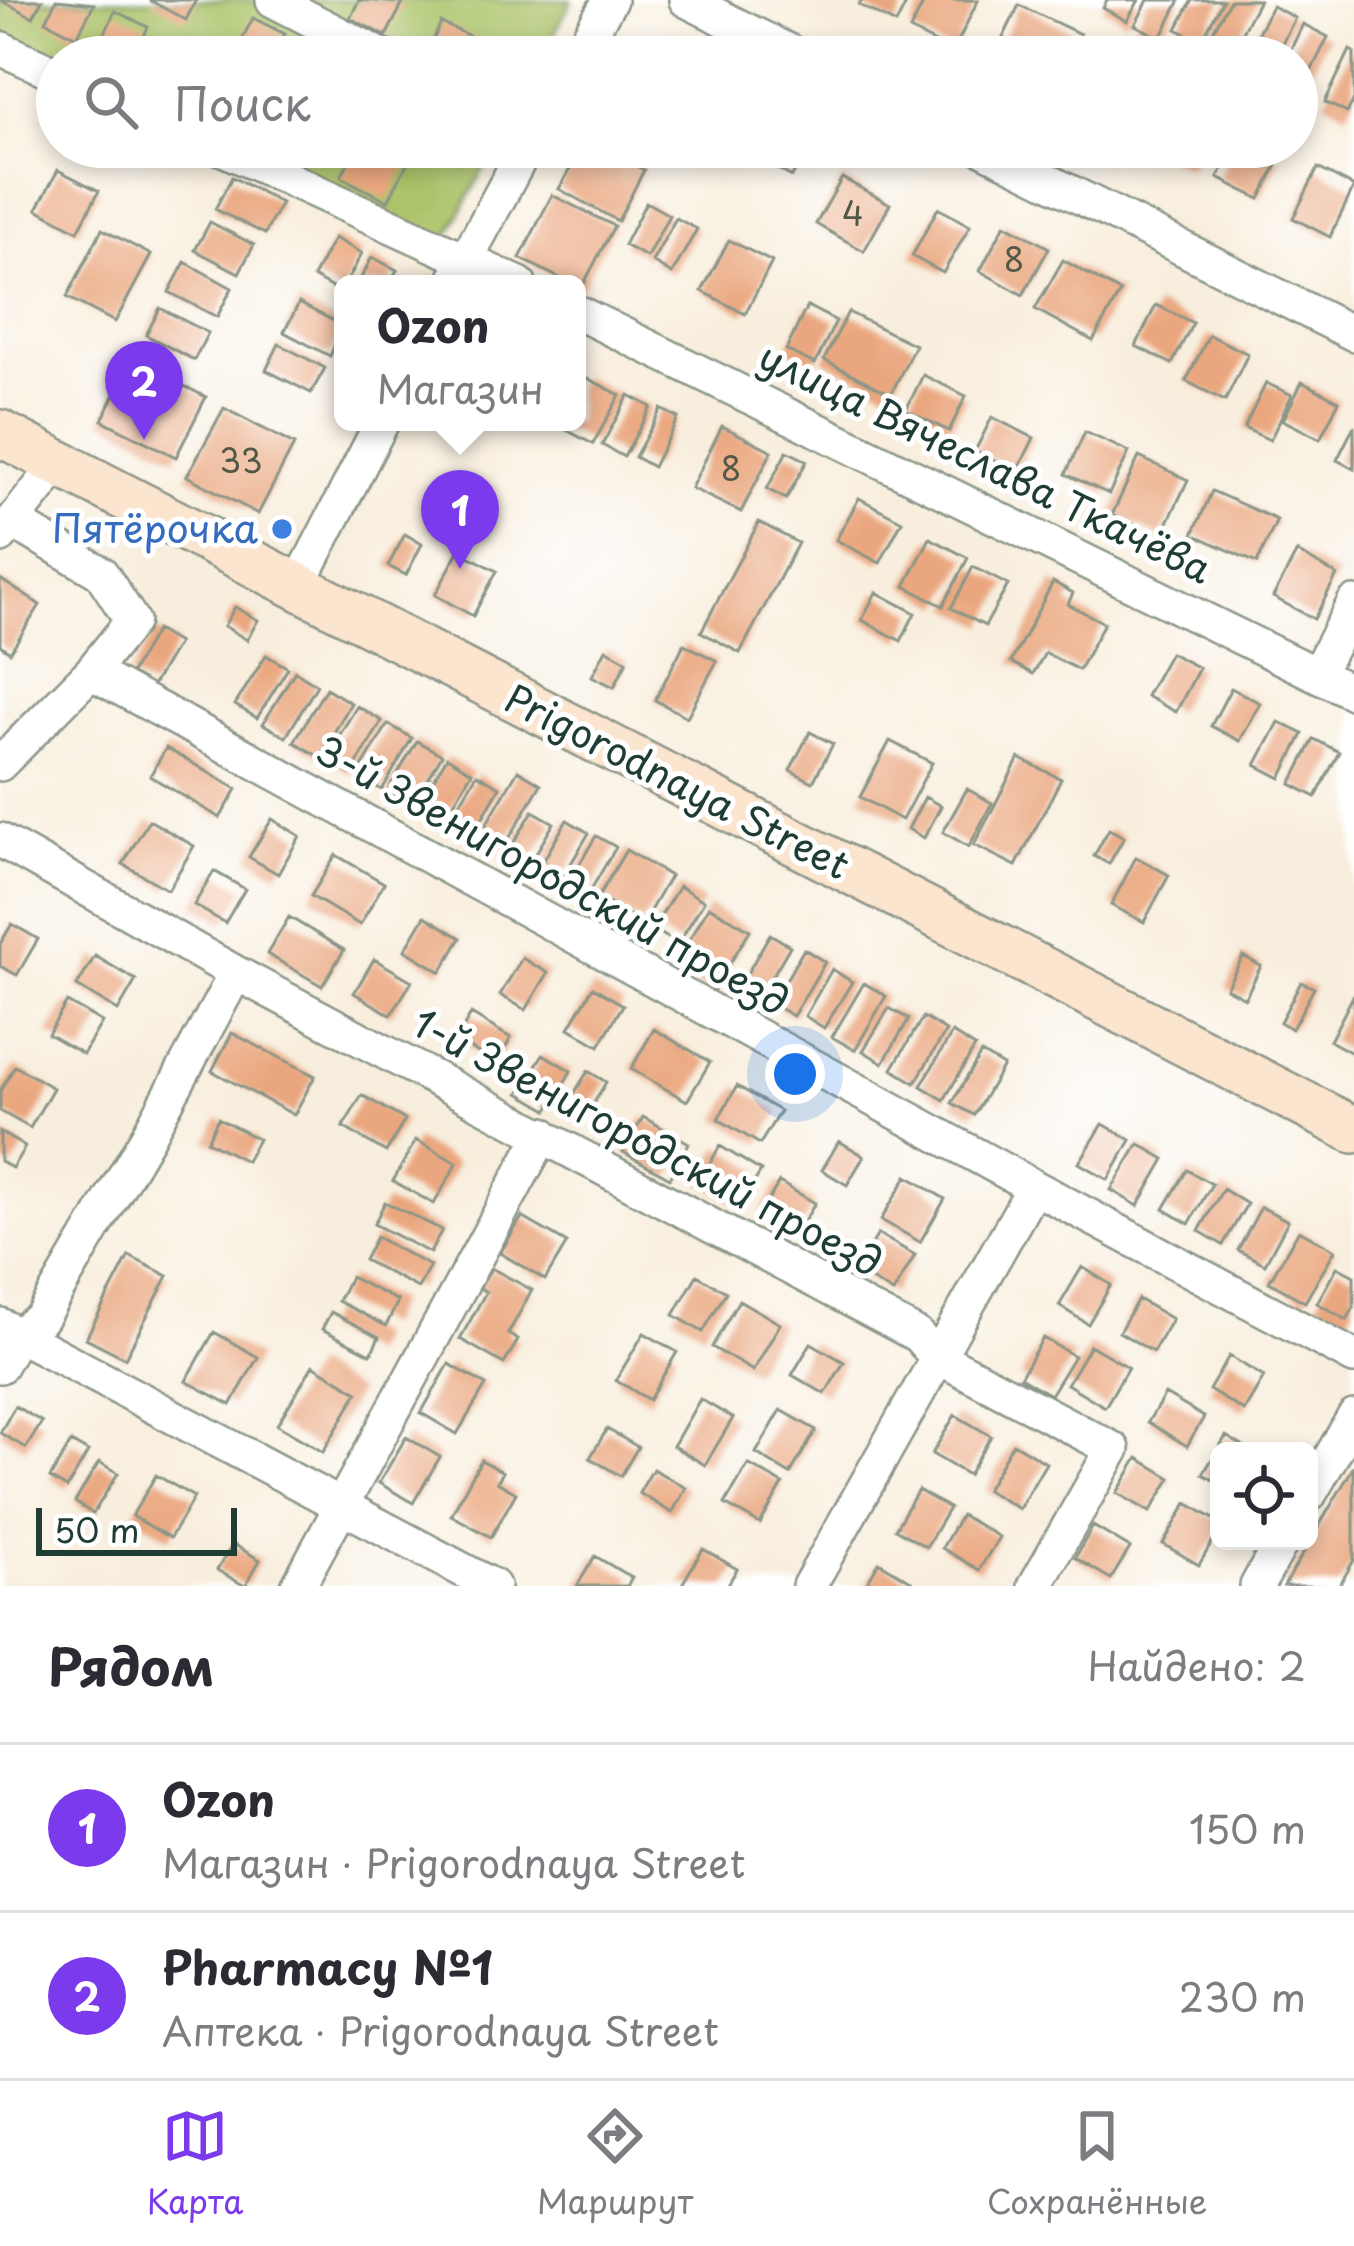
<!DOCTYPE html>
<html lang="ru">
<meta charset="utf-8">
<style>
body{margin:0;font-family:"Playpen Sans",sans-serif;background:#f2f2f3;color:#2b2b33}
.controls{position:absolute;right:36px;bottom:36px;display:grid;overflow:hidden;border-radius:18px;box-shadow:0 6px 18px #0003}
.controls button{width:108px;height:108px;display:grid;place-items:center;padding:0;border:0;border-bottom:3px solid #e1e1e2;background:#fff;color:#2b2b33;font:60px sans-serif}
.scale{position:absolute;left:36px;bottom:30px;width:201px;box-sizing:border-box;padding-left:12px;border:6px solid #1f3d34;border-top:0;font-size:33px;line-height:42px;white-space:nowrap;color:#1f3d34;-webkit-text-stroke:9px #fff;paint-order:stroke}
.you{position:absolute;left:795px;top:1074px;width:42px;height:42px;margin:-30px;border:9px solid #fff;border-radius:50%;background:#1a73e8;box-shadow:0 0 0 18px #1a73e833}
.badge{display:grid;place-items:center;width:78px;height:78px;border-radius:50%;background:#7c3aed;color:#fff;font-size:39px;font-weight:700}
.pin{position:absolute;translate:-50% -99px;filter:drop-shadow(0 3px 6px #0008)}
.pin::after{content:'';position:absolute;top:63px;width:42px;height:36px;background:inherit;clip-path:polygon(0 0,100% 0,50% 100%)}
.popup{position:absolute;left:334px;top:275px;width:252px;height:156px;box-sizing:border-box;display:grid;place-content:center;border-radius:18px;background:#fff;filter:drop-shadow(0 3px 9px #0005);font-size:39px;white-space:nowrap;color:#7c7c81}
.popup b{font-size:45px;color:#2b2b33}
.popup::after{content:'';position:absolute;left:50%;top:100%;margin-left:-24px;border:24px solid transparent;border-top-color:#fff}
.list{margin:0;padding:0;list-style:none}
h2{display:flex;justify-content:space-between;align-items:center;height:156px;margin:0;padding:0 48px;font-size:51px}
h2 small{font-size:39px;font-weight:400;color:#7c7c81}
.list li{display:grid;grid-template-columns:78px 1fr auto;gap:36px;align-items:center;box-sizing:border-box;height:168px;padding:0 48px;border-top:3px solid #e1e1e2}
.list b{display:block;font-size:45px;white-space:nowrap}
.list p{margin:0;font-size:39px;white-space:nowrap;color:#7c7c81}
.list em{font-size:39px;font-style:normal;color:#7c7c81}
.icon{flex:none;width:66px;height:66px;fill:none;stroke:currentColor;stroke-width:2;stroke-linecap:round;stroke-linejoin:round}
.map{position:relative;flex:none;width:1354px;height:1586px;overflow:hidden}
.search{position:absolute;background:#fff;box-shadow:0 6px 18px #0003;left:36px;right:36px;top:36px;height:132px;display:flex;align-items:center;gap:30px;box-sizing:border-box;padding:0 42px;border-radius:66px;color:#7c7c81;font-size:45px}
.sheet{height:492px;background:#fff}
nav{display:flex;justify-content:space-around;align-items:center;box-sizing:border-box;height:168px;border-top:3px solid #e1e1e2;background:#fff;font-size:33px;color:#7c7c81}
nav a{display:grid;justify-items:center;gap:6px}
nav .on{color:#7c3aed}
.map>svg:first-child{display:block}
.green{fill:#abc369;stroke:#65804e;stroke-width:3}
.building{fill:#eaa77f}
.lines{fill:none;stroke-linecap:round;stroke-linejoin:round}
.street-casing{stroke:#8c9688;stroke-width:38}
.secondary-casing{stroke:#8c9688;stroke-width:50}
.street{stroke:#fff;stroke-width:33}
.secondary{stroke:#fce5cf;stroke-width:45}
.shop-dot{fill:#3f7fe0;stroke:#fff;stroke-width:4.5}
.labels{text-anchor:middle;stroke-width:10;stroke-linejoin:round;paint-order:stroke}
.number-label{font-size:33px;fill:#525847}
.street-label{font-size:39px;fill:#1f3d34;stroke:#fff}
.shop-label{font-size:39px;fill:#366cbe;stroke:#fff;text-anchor:end}
</style>
<div class="map">
<svg width="1354" height="1586" viewBox="0 0 1354 1586">
<rect width="100%" height="100%" fill="#fff"/>
<filter id="ink" filterUnits="userSpaceOnUse"><feTurbulence type="fractalNoise" baseFrequency=".00833" numOctaves="2"/><feDisplacementMap in="SourceGraphic" scale="24" xChannelSelector="R" yChannelSelector="G"/><feConvolveMatrix kernelMatrix="1 2 1 2 8 2 1 2 1" color-interpolation-filters="sRGB"/></filter>
<filter id="wash" filterUnits="userSpaceOnUse"><feTurbulence type="fractalNoise" baseFrequency=".004" numOctaves="4" result="noise"/><feDisplacementMap in="SourceGraphic" scale="48" xChannelSelector="R" yChannelSelector="G"/><feGaussianBlur stdDeviation="2.7" result="paint"/><feColorMatrix in="noise" values="0 0 0 0 0 0 0 0 0 0 0 0 0 0 0 0 0 1.4 0 .05"/><feComposite in="paint" operator="in"/></filter>
<g filter="url(#wash)">
<rect width="100%" height="100%" fill="#f8eedd"/>
<path class="green" d="M 0,0 L 572,0 L 542,57 L 57,57 L 0,48 Z
M 219,147 L 495,147 L 442,248 Z"/>
<g id="blocks">
<path class="building" d="M 0,0 L 42,0 L 33,17 Z
M 56,0 L 94,4 L 77,37 L 46,21 Z
M 149,0 L 196,0 L 186,20 Z
M 359,0 L 403,3 L 386,36 L 350,18 Z
M 862,0 L 908,0 L 896,24 L 859,5 Z
M 925,0 L 978,0 L 953,52 L 910,30 Z
M 1107,0 L 1139,0 L 1127,21 L 1103,8 Z
M 1148,0 L 1180,0 L 1161,38 L 1135,25 Z
M 1192,0 L 1223,0 L 1201,42 L 1177,29 Z
M 1230,0 L 1259,0 L 1230,54 L 1207,42 Z
M 1019,5 L 1080,34 L 1069,57 L 1013,57 L 1016,49 L 1001,42 Z
M 1272,6 L 1295,18 L 1275,57 L 1245,57 Z
M 115,11 L 148,27 L 136,54 L 102,39 Z
M 253,18 L 285,34 L 273,57 L 240,43 Z
M 441,23 L 485,43 L 479,57 L 426,55 Z
M 1303,24 L 1328,37 L 1301,92 L 1297,89 L 1297,57 L 1287,57 Z
M 295,38 L 336,57 L 286,57 Z
M 1350,50 L 1354,52 L 1354,99 L 1347,113 L 1325,102 Z
M 356,147 L 375,147 L 407,164 L 388,201 L 341,177 Z
M 582,147 L 600,147 L 644,170 L 618,221 L 559,189 Z
M 759,147 L 809,147 L 792,177 L 754,156 Z
M 1148,147 L 1200,147 L 1189,168 Z
M 1233,147 L 1255,147 L 1280,159 L 1260,199 L 1218,178 Z
M 1318,168 L 1354,187 L 1330,237 L 1293,218 Z
M 58,170 L 99,191 L 78,231 L 37,209 Z
M 232,177 L 281,203 L 265,234 L 215,209 Z
M 842,178 L 890,204 L 864,251 L 816,224 Z
M 552,195 L 614,226 L 581,289 L 520,258 Z
M 646,202 L 669,215 L 647,257 L 624,245 Z
M 938,208 L 970,226 L 943,273 L 912,256 Z
M 676,218 L 697,229 L 672,274 L 652,262 Z
M 210,222 L 254,245 L 239,273 L 195,250 Z
M 1005,224 L 1049,248 L 1023,295 L 980,271 Z
M 102,229 L 151,255 L 115,322 L 67,297 Z
M 334,238 L 362,253 L 341,293 L 313,277 Z
M 729,240 L 772,262 L 745,314 L 702,291 Z
M 372,257 L 397,270 L 389,284 L 358,284 Z
M 1063,260 L 1120,292 L 1093,341 L 1035,309 Z
M 185,262 L 232,288 L 217,317 L 169,292 Z
M 299,303 L 343,326 L 330,356 L 284,332 Z
M 1156,305 L 1193,323 L 1172,364 L 1136,346 Z
M 807,306 L 836,321 L 815,364 L 786,350 Z
M 160,308 L 208,333 L 194,360 L 146,335 Z
M 848,312 L 915,345 L 891,394 L 824,360 Z
M 1209,335 L 1248,354 L 1225,401 L 1186,381 Z
M 279,344 L 325,368 L 311,393 L 266,370 Z
M 132,360 L 206,397 L 176,457 L 102,420 Z
M 923,375 L 966,396 L 949,431 L 906,410 Z
M 583,376 L 620,395 L 593,444 L 551,422 L 577,422 L 577,386 Z
M 1302,382 L 1339,401 L 1320,439 L 1283,420 Z
M 1266,383 L 1292,395 L 1270,440 L 1244,428 Z
M 629,395 L 651,407 L 624,457 L 602,445 Z
M 224,408 L 294,445 L 258,514 L 187,476 Z
M 661,409 L 678,418 L 653,467 L 635,457 Z
M 992,417 L 1034,438 L 1017,472 L 975,451 Z
M 722,426 L 772,451 L 741,512 L 691,488 Z
M 1354,426 L 1354,469 L 1337,460 Z
M 1085,432 L 1129,452 L 1109,494 L 1066,474 Z
M 787,451 L 807,461 L 786,499 L 767,489 Z
M 1139,457 L 1188,480 L 1161,537 L 1112,515 Z
M 1212,491 L 1277,520 L 1257,563 L 1193,534 Z
M 859,498 L 902,521 L 880,563 L 836,540 Z
M 759,522 L 798,543 L 740,653 L 701,632 Z
M 405,534 L 422,544 L 406,575 L 388,566 Z
M 930,538 L 968,558 L 943,606 L 905,586 Z
M 459,551 L 497,571 L 473,616 L 435,595 Z
M 1297,552 L 1337,575 L 1314,619 L 1273,597 Z
M 973,567 L 1008,585 L 985,626 L 951,608 Z
M 0,579 L 40,605 L 10,652 L 0,645 Z
M 1053,582 L 1073,593 L 1068,604 L 1104,623 L 1079,670 L 1045,653 L 1033,674 L 1011,662 Z
M 876,592 L 915,613 L 901,641 L 862,620 Z
M 235,607 L 258,620 L 247,640 L 224,626 Z
M 156,630 L 178,643 L 151,688 L 129,676 Z
M 684,644 L 717,661 L 687,717 L 655,700 Z
M 606,649 L 627,661 L 614,687 L 592,676 Z
M 1170,653 L 1199,668 L 1176,712 L 1146,696 Z
M 266,655 L 288,668 L 257,718 L 235,705 Z
M 295,671 L 317,685 L 286,737 L 263,724 Z
M 326,688 L 351,703 L 320,757 L 294,742 Z
M 1231,688 L 1260,703 L 1240,741 L 1211,726 Z
M 357,706 L 382,721 L 351,774 L 325,759 Z
M 1279,722 L 1303,734 L 1281,778 L 1256,765 Z
M 388,724 L 412,738 L 382,790 L 357,776 Z
M 810,732 L 833,744 L 813,782 L 790,770 Z
M 1314,739 L 1339,752 L 1316,797 L 1291,784 Z
M 417,741 L 442,755 L 412,806 L 387,792 Z
M 890,741 L 932,763 L 902,820 L 860,797 Z
M 166,748 L 237,789 L 220,818 L 150,776 Z
M 447,757 L 472,772 L 442,823 L 417,808 Z
M 1019,758 L 1061,779 L 1016,866 L 974,845 Z
M 518,770 L 541,784 L 503,849 L 480,835 Z
M 477,774 L 500,787 L 472,836 L 448,823 Z
M 967,789 L 992,803 L 969,847 L 943,832 Z
M 925,797 L 941,806 L 924,838 L 908,829 Z
M 533,811 L 554,823 L 529,865 L 508,852 Z
M 272,819 L 300,836 L 278,874 L 249,857 Z
M 149,820 L 194,846 L 168,890 L 123,864 Z
M 567,820 L 589,833 L 560,882 L 538,870 Z
M 1109,829 L 1124,837 L 1109,864 L 1094,856 Z
M 596,836 L 616,847 L 586,898 L 566,887 Z
M 626,850 L 670,876 L 643,923 L 598,897 Z
M 336,855 L 384,883 L 360,925 L 311,896 Z
M 1136,857 L 1169,875 L 1144,922 L 1111,905 Z
M 214,871 L 245,889 L 225,923 L 194,905 Z
M 679,886 L 704,901 L 678,944 L 653,929 Z
M 709,906 L 750,930 L 712,993 L 672,970 Z
M 425,916 L 461,938 L 441,972 L 405,950 Z
M 289,917 L 344,950 L 322,986 L 267,954 Z
M 12,924 L 38,939 L 17,975 L 0,966 L 0,944 Z
M 770,934 L 790,946 L 765,989 L 745,977 Z
M 804,949 L 825,962 L 793,1016 L 772,1004 Z
M 95,956 L 136,980 L 118,1011 L 77,986 Z
M 1243,956 L 1261,966 L 1245,998 L 1226,988 Z
M 522,958 L 548,973 L 526,1010 L 500,995 Z
M 374,959 L 412,981 L 391,1015 L 354,993 Z
M 832,969 L 852,982 L 824,1028 L 805,1016 Z
M 1301,982 L 1314,988 L 1292,1029 L 1280,1022 Z
M 864,983 L 886,996 L 855,1050 L 832,1037 Z
M 593,987 L 623,1005 L 599,1046 L 569,1028 Z
M 1354,994 L 1354,1054 L 1330,1041 Z
M 67,1002 L 102,1022 L 83,1054 L 48,1034 Z
M 889,1008 L 909,1019 L 883,1063 L 863,1051 Z
M 471,1014 L 511,1038 L 496,1063 L 456,1040 Z
M 923,1017 L 946,1031 L 915,1083 L 892,1069 Z
M 654,1029 L 710,1062 L 687,1101 L 631,1069 Z
M 232,1033 L 315,1076 L 294,1115 L 212,1071 Z
M 952,1033 L 975,1047 L 944,1100 L 921,1086 Z
M 981,1053 L 1003,1066 L 974,1115 L 952,1103 Z
M 543,1054 L 571,1071 L 548,1110 L 519,1093 Z
M 15,1066 L 53,1088 L 30,1128 L 0,1111 L 0,1091 Z
M 588,1071 L 606,1082 L 591,1108 L 572,1097 Z
M 737,1086 L 780,1111 L 760,1144 L 718,1119 Z
M 362,1095 L 405,1120 L 386,1152 L 343,1127 Z
M 643,1117 L 689,1143 L 670,1178 L 623,1152 Z
M 218,1118 L 258,1139 L 246,1161 L 207,1141 Z
M 1103,1124 L 1131,1140 L 1108,1180 L 1079,1163 Z
M 0,1132 L 25,1147 L 12,1168 L 0,1161 Z
M 416,1140 L 457,1163 L 434,1204 L 393,1181 Z
M 839,1141 L 864,1156 L 847,1185 L 822,1170 Z
M 1139,1144 L 1165,1159 L 1138,1206 L 1111,1190 Z
M 720,1146 L 761,1171 L 740,1206 L 699,1182 Z
M 1187,1170 L 1212,1184 L 1189,1224 L 1164,1209 Z
M 907,1176 L 945,1199 L 920,1242 L 881,1220 Z
M 779,1182 L 815,1203 L 798,1232 L 762,1211 Z
M 1223,1189 L 1247,1204 L 1223,1245 L 1199,1231 Z
M 385,1202 L 442,1230 L 430,1253 L 374,1224 Z
M 1261,1207 L 1288,1221 L 1265,1264 L 1238,1250 Z
M 522,1217 L 567,1243 L 545,1280 L 500,1253 Z
M 1299,1230 L 1335,1250 L 1305,1302 L 1269,1282 Z
M 878,1234 L 915,1255 L 893,1293 L 856,1271 Z
M 376,1237 L 430,1266 L 418,1288 L 364,1260 Z
M 129,1256 L 168,1276 L 125,1358 L 86,1338 Z
M 1082,1267 L 1111,1285 L 1088,1324 L 1059,1306 Z
M 1337,1267 L 1354,1276 L 1354,1307 L 1347,1320 L 1317,1303 Z
M 491,1268 L 532,1290 L 508,1334 L 518,1340 L 504,1364 L 460,1339 L 486,1292 L 480,1288 Z
M 697,1275 L 726,1292 L 703,1332 L 674,1315 Z
M 350,1277 L 398,1301 L 386,1326 L 338,1301 Z
M 1138,1299 L 1172,1319 L 1153,1352 L 1119,1332 Z
M 739,1300 L 780,1324 L 753,1371 L 712,1347 Z
M 331,1312 L 379,1337 L 371,1354 L 322,1329 Z
M 214,1332 L 258,1357 L 231,1405 L 186,1381 Z
M 644,1333 L 677,1352 L 649,1400 L 616,1380 Z
M 1043,1338 L 1074,1356 L 1050,1395 L 1020,1377 Z
M 811,1343 L 844,1362 L 825,1394 L 792,1375 Z
M 1090,1345 L 1128,1367 L 1105,1407 L 1067,1384 Z
M 1229,1356 L 1264,1377 L 1244,1411 L 1209,1390 Z
M 449,1364 L 486,1385 L 457,1434 L 421,1413 Z
M 313,1365 L 358,1392 L 323,1452 L 277,1425 Z
M 1165,1394 L 1204,1417 L 1187,1446 L 1148,1422 Z
M 700,1399 L 733,1418 L 705,1465 L 673,1446 Z
M 15,1406 L 42,1422 L 26,1448 L 0,1433 Z
M 781,1410 L 816,1430 L 790,1474 L 756,1453 Z
M 955,1415 L 991,1436 L 968,1475 L 932,1454 Z
M 607,1429 L 638,1447 L 621,1476 L 590,1458 Z
M 1226,1436 L 1251,1451 L 1219,1451 L 1219,1483 L 1203,1474 Z
M 406,1437 L 440,1457 L 413,1503 L 379,1483 Z
M 71,1442 L 88,1452 L 67,1488 L 50,1478 Z
M 1013,1443 L 1046,1463 L 1019,1509 L 986,1490 Z
M 1138,1458 L 1171,1478 L 1150,1512 L 1117,1493 Z
M 481,1460 L 503,1472 L 497,1482 L 516,1493 L 491,1537 L 451,1515 Z
M 99,1462 L 118,1473 L 93,1514 L 75,1502 Z
M 748,1464 L 783,1484 L 760,1524 L 725,1504 Z
M 1354,1466 L 1354,1560 L 1339,1586 L 1284,1586 Z
M 653,1469 L 686,1488 L 672,1513 L 639,1493 Z
M 156,1475 L 194,1497 L 170,1538 L 132,1516 Z
M 918,1490 L 949,1508 L 926,1547 L 895,1529 Z
M 1187,1503 L 1219,1522 L 1219,1530 L 1199,1565 L 1163,1544 Z
M 961,1515 L 999,1537 L 979,1570 L 942,1548 Z
M 1093,1526 L 1130,1548 L 1111,1579 L 1075,1558 Z
M 233,1544 L 260,1560 L 245,1586 L 217,1570 Z
M 703,1549 L 737,1569 L 727,1586 L 681,1586 Z
M 595,1556 L 632,1578 L 627,1586 L 577,1586 Z
M 879,1562 L 911,1581 L 908,1586 L 865,1586 Z"/>
</g>
</g>
<g filter="url(#ink)">
<use href="#blocks" fill-opacity="0" stroke="#8c9688" stroke-width="3"/>
<g class="lines">
<defs>
<path id="street" d="M 273,0 L 384,57
M 686,0 L 800,57
M 0,48 L 57,74
M 577,57 L 610,0
M 219,147 L 519,284
M 980,147 L 1354,334
M 453,284 L 526,147
M 577,312 L 1354,693
M 1,536 L 59,463
M 298,586 L 382,422
M 91,672 L 1034,1187 L 1354,1357
M 1317,674 L 1354,603
M 0,764 L 91,672 L 132,621 L 101,573 L 14,522
M 0,840 L 236,973 L 917,1335 L 936,1356 L 1113,1449 L 1035,1586
M 0,1325 L 493,1586
M 0,1366 L 17,1336 L 41,1318 L 148,1136 L 236,973
M 1309,1495 L 1354,1417
M 298,1586 L 543,1134
M 809,1586 L 1034,1187
M 1257,1586 L 1282,1541"/>
<path id="secondary" d="M 0,433 L 1354,1130"/>
</defs>
<use href="#street" class="street-casing"/>
<use href="#secondary" class="secondary-casing"/>
<use href="#street" class="street"/>
<use href="#secondary" class="secondary"/>
</g>
</g>
<circle class="shop-dot" cx="282" cy="529" r="12"/>
<g class="labels">
<g class="number-label">
<text x="853" y="226">4</text>
<text x="1014" y="272">8</text>
<text x="241" y="473">33</text>
<text x="731" y="481">8</text>
</g>
<g class="street-label">
<text transform="translate(985 463) rotate(26)" y="14">улица Вячеслава Ткачёва</text>
<text transform="translate(677 782) rotate(27)" y="14">Prigorodnaya Street</text>
<text transform="translate(552 876) rotate(29)" y="14">3-й Звенигородский проезд</text>
<text transform="translate(647 1143) rotate(28)" y="14">1-й Звенигородский проезд</text>
</g>
<g class="shop-label">
<text x="258" y="543">Пятёрочка</text>
</g>
</g>
</svg>
<div class="controls">
<button><svg class="icon" aria-label="locate" viewBox="0 0 24 24"><circle cx="12" cy="12" r="6"/><path d="M12 2v4M12 18v4M2 12h4M18 12h4"/></svg></button>
</div>
<div class="scale">50 m</div>
<div class="you"></div>
<div class="pin badge" style="left:460px;top:569px">1</div>
<div class="popup"><b>Ozon</b>Магазин</div>
<div class="pin badge" style="left:144px;top:440px">2</div>
<div class="search"><svg class="icon" aria-label="search" viewBox="0 0 24 24"><circle cx="10" cy="10" r="6"/><path d="M15 15l6 6"/></svg>Поиск</div>
</div>
<section class="sheet">
<h2>Рядом<small>Найдено: 2</small></h2>
<ul class="list">
<li><span class="badge">1</span><div><b>Ozon</b><p>Магазин · Prigorodnaya Street</p></div><em>150 m</em></li>
<li><span class="badge">2</span><div><b>Pharmacy №1</b><p>Аптека · Prigorodnaya Street</p></div><em>230 m</em></li>
</ul>
</section>
<nav>
<a class="on"><svg class="icon" aria-label="map" viewBox="0 0 24 24"><path d="M3 6l6-2 6 2 6-2v14l-6 2-6-2-6 2zM9 4v14M15 6v14"/></svg>Карта</a>
<a><svg class="icon" aria-label="directions" viewBox="0 0 24 24"><path d="M12 3l9 9-9 9-9-9zM9 14v-3h6M13 9l2 2-2 2"/></svg>Маршрут</a>
<a><svg class="icon" aria-label="saved" viewBox="0 0 24 24"><path d="M7 4h10v16l-5-4-5 4z"/></svg>Сохранённые</a>
</nav>
